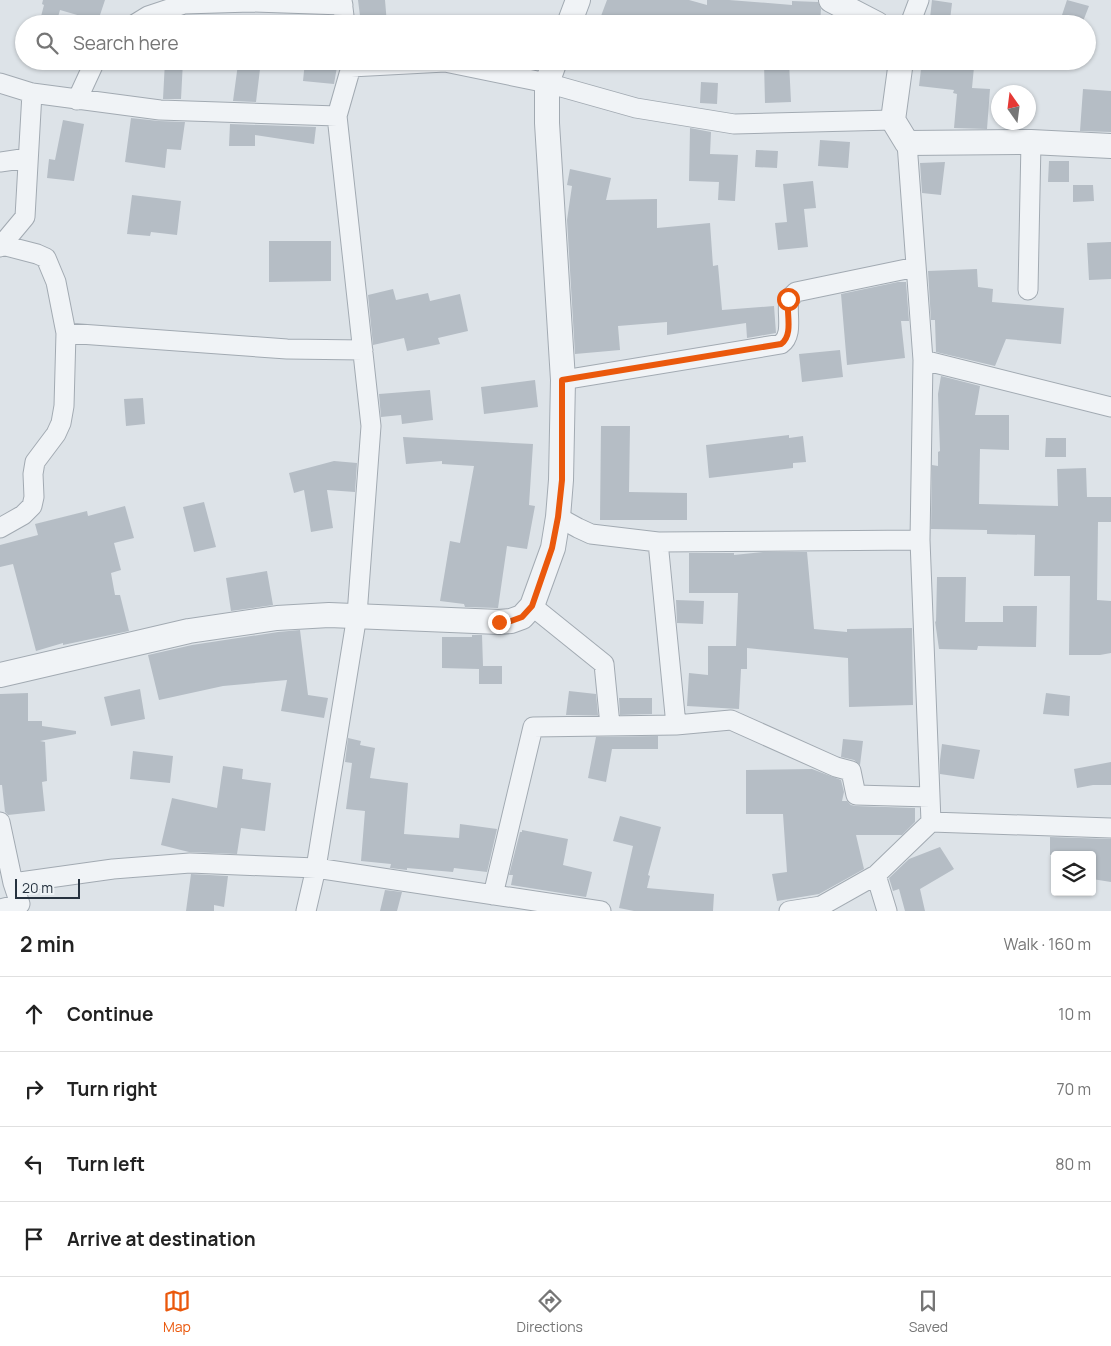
<!DOCTYPE html>
<meta charset="utf-8">
<style>
body{margin:0;font-family:Manrope,sans-serif;background:#f2f2f2;color:#222}
.controls{position:absolute;right:15px;bottom:15px;display:grid;overflow:hidden;border-radius:5px;box-shadow:0 1px 4px #0004}
.controls button{width:45px;height:45px;display:grid;place-items:center;padding:0;border:0;border-bottom:1px solid #e0e0e0;background:#fff;color:#222;font:25px sans-serif}
.compass{position:absolute;left:991px;top:85px;width:45px;height:45px;border-radius:50%;background:#fff;box-shadow:0 1px 4px #0004;rotate:346deg}
.scale{position:absolute;left:15px;bottom:12px;width:65px;box-sizing:border-box;padding-left:5px;border:2px solid #26323f;border-top:0;font-size:14px;line-height:18px;white-space:nowrap;color:#26323f;-webkit-text-stroke:4px #edf2f5;paint-order:stroke}
.stop{position:absolute;width:15px;height:15px;margin:-11px;border:4px solid #ea580c;border-radius:50%;background:#fff}
.stop.end{background:#ea580c;border-color:#fff;box-shadow:0 1px 5px #0008}
.list{margin:0;padding:0;list-style:none}
h2{display:flex;justify-content:space-between;align-items:center;height:65px;margin:0;padding:0 20px;font-size:21px}
h2 small{font-size:16px;font-weight:400;color:#767676}
.list li{display:grid;grid-template-columns:32px 1fr auto;gap:15px;align-items:center;box-sizing:border-box;height:75px;padding:0 20px;border-top:1px solid #e0e0e0}
.list b{display:block;font-size:19px;white-space:nowrap}
.list em{font-size:16px;font-style:normal;color:#767676}
.icon{flex:none;width:28px;height:28px;fill:none;stroke:currentColor;stroke-width:2;stroke-linecap:round;stroke-linejoin:round}
.map{position:relative;flex:none;width:1111px;height:911px;overflow:hidden}
.search{position:absolute;background:#fff;box-shadow:0 1px 4px #0004;left:15px;right:15px;top:15px;height:55px;display:flex;align-items:center;gap:12px;box-sizing:border-box;padding:0 18px;border-radius:28px;color:#767676;font-size:19px}
.sheet{height:365px;background:#fff}
nav{display:flex;justify-content:space-around;align-items:center;box-sizing:border-box;height:70px;border-top:1px solid #e0e0e0;background:#fff;font-size:14px;color:#767676}
nav a{display:grid;justify-items:center;gap:2px}
nav .on{color:#ea580c}
.map>svg:first-child{display:block}
.building{fill:#b5bdc5}
.lines{fill:none;stroke-linecap:round;stroke-linejoin:round}
.minor-casing{stroke:#a2aab2;stroke-width:21}
.tertiary-casing{stroke:#a2aab2;stroke-width:26}
.minor{stroke:#f0f3f6;stroke-width:19}
.tertiary{stroke:#f0f3f6;stroke-width:24}
.route{stroke:#ea580c;stroke-width:6}
</style>
<div class="map">
<svg width="1111" height="911" viewBox="0 0 1111 911">
<rect width="100%" height="100%" fill="#dde3e8"/>
<path class="building" d="M 43,0 L 105,0 L 98,21 L 60,10 L 56,24 L 39,24 L 44,5 L 42,4 Z
M 358,0 L 385,0 L 387,24 L 361,24 Z
M 607,0 L 689,0 L 707,5 L 707,0 L 729,0 L 792,5 L 792,1 L 818,2 L 821,9 L 820,24 L 598,24 Z
M 932,0 L 952,3 L 950,20 L 930,18 Z
M 1067,0 L 1089,6 L 1082,24 L 1059,24 Z
M 165,61 L 183,61 L 181,99 L 163,99 Z
M 241,61 L 261,61 L 256,102 L 233,101 L 238,64 L 241,64 Z
M 305,61 L 338,61 L 334,84 L 303,81 Z
M 922,61 L 957,61 L 956,65 L 974,67 L 972,88 L 990,89 L 987,129 L 954,128 L 957,94 L 953,93 L 954,90 L 919,86 Z
M 789,62 L 791,102 L 765,103 L 764,63 Z
M 701,82 L 718,83 L 717,104 L 700,103 Z
M 1083,89 L 1111,91 L 1111,132 L 1080,131 Z
M 131,118 L 159,121 L 185,122 L 181,150 L 167,149 L 165,168 L 125,162 Z
M 63,120 L 84,124 L 74,181 L 47,178 L 49,159 L 55,160 Z
M 230,124 L 316,127 L 314,144 L 255,135 L 255,146 L 229,146 Z
M 690,128 L 711,132 L 710,154 L 738,155 L 735,201 L 718,200 L 719,182 L 689,181 Z
M 820,140 L 850,142 L 848,168 L 818,166 Z
M 756,150 L 778,151 L 777,168 L 755,167 Z
M 1049,161 L 1069,161 L 1069,182 L 1048,182 Z
M 945,162 L 941,195 L 922,193 L 920,163 Z
M 570,169 L 611,178 L 606,200 L 657,199 L 657,228 L 710,223 L 713,266 L 718,265 L 722,310 L 774,306 L 776,333 L 747,338 L 746,323 L 667,335 L 667,322 L 618,326 L 620,350 L 575,354 L 567,220 L 572,186 L 567,185 Z
M 813,181 L 816,208 L 804,209 L 808,247 L 778,250 L 775,223 L 787,222 L 783,184 Z
M 1073,185 L 1093,185 L 1094,201 L 1073,202 Z
M 132,195 L 181,201 L 177,235 L 151,232 L 150,236 L 127,234 Z
M 269,241 L 331,241 L 331,281 L 269,282 Z
M 1111,242 L 1111,279 L 1089,280 L 1087,243 Z
M 977,269 L 978,287 L 993,289 L 992,302 L 1064,308 L 1061,344 L 1006,339 L 995,366 L 936,352 L 935,320 L 931,320 L 928,271 Z
M 898,282 L 906,282 L 909,321 L 901,321 L 905,358 L 847,365 L 841,294 Z
M 393,289 L 396,300 L 428,293 L 430,301 L 460,294 L 468,331 L 438,338 L 440,344 L 407,351 L 404,338 L 373,345 L 368,295 Z
M 840,350 L 843,377 L 802,382 L 799,354 Z
M 941,376 L 980,386 L 975,415 L 1009,415 L 1009,450 L 980,449 L 979,504 L 1058,506 L 1057,469 L 1086,468 L 1087,497 L 1111,497 L 1111,522 L 1098,522 L 1097,600 L 1111,601 L 1111,653 L 1100,655 L 1069,655 L 1070,576 L 1034,576 L 1035,535 L 987,534 L 987,530 L 931,529 L 932,465 L 938,466 L 938,452 L 940,451 L 938,394 Z
M 535,380 L 538,407 L 484,414 L 481,387 Z
M 430,390 L 433,420 L 402,424 L 401,415 L 381,417 L 379,394 Z
M 143,398 L 145,424 L 126,426 L 124,399 Z
M 601,426 L 630,426 L 629,492 L 687,493 L 687,520 L 600,520 Z
M 789,435 L 789,438 L 803,436 L 806,462 L 793,463 L 793,468 L 709,478 L 706,445 Z
M 403,437 L 533,444 L 529,505 L 535,506 L 527,549 L 507,546 L 498,608 L 465,607 L 464,604 L 440,601 L 450,541 L 460,543 L 474,466 L 442,464 L 442,461 L 406,464 Z
M 1046,438 L 1066,438 L 1066,457 L 1045,457 Z
M 334,461 L 357,463 L 355,492 L 327,490 L 333,528 L 311,532 L 304,490 L 294,493 L 289,473 Z
M 204,502 L 216,547 L 194,552 L 183,507 Z
M 125,506 L 134,538 L 114,543 L 121,570 L 111,573 L 115,595 L 120,595 L 129,631 L 63,645 L 63,643 L 36,651 L 13,564 L 0,567 L 0,545 L 38,535 L 35,524 L 87,511 L 88,516 Z
M 763,552 L 807,552 L 814,629 L 847,632 L 847,629 L 912,628 L 913,705 L 849,707 L 848,658 L 747,648 L 747,669 L 741,669 L 739,709 L 687,706 L 689,673 L 708,675 L 708,646 L 736,646 L 738,593 L 689,593 L 689,553 L 734,553 L 734,555 Z
M 267,571 L 273,605 L 231,611 L 226,578 Z
M 937,577 L 966,577 L 965,622 L 1003,622 L 1003,606 L 1037,606 L 1036,647 L 978,646 L 977,650 L 939,649 L 935,621 L 936,622 Z
M 676,600 L 704,601 L 703,624 L 677,623 Z
M 300,630 L 308,695 L 328,698 L 324,718 L 281,711 L 287,680 L 223,686 L 159,700 L 148,655 L 192,645 L 278,632 Z
M 472,635 L 482,635 L 483,666 L 502,666 L 502,684 L 479,684 L 479,669 L 442,668 L 442,637 L 472,637 Z
M 140,689 L 145,719 L 111,726 L 104,697 Z
M 569,691 L 596,694 L 598,715 L 566,715 Z
M 28,693 L 28,721 L 42,721 L 42,726 L 76,731 L 76,734 L 40,741 L 45,742 L 47,781 L 42,782 L 45,811 L 8,815 L 5,812 L 2,785 L 0,785 L 0,694 Z
M 1046,693 L 1070,696 L 1069,716 L 1043,714 Z
M 619,698 L 652,698 L 652,714 L 620,715 Z
M 658,736 L 658,749 L 612,749 L 606,782 L 588,778 L 596,737 Z
M 348,738 L 361,741 L 360,745 L 375,748 L 370,778 L 408,783 L 404,834 L 459,838 L 460,824 L 497,829 L 487,872 L 454,868 L 453,872 L 407,868 L 407,870 L 390,868 L 391,864 L 361,861 L 365,811 L 346,809 L 352,763 L 345,762 Z
M 843,739 L 863,741 L 860,765 L 854,760 L 841,757 Z
M 942,744 L 980,750 L 974,779 L 940,774 L 940,760 Z
M 133,751 L 173,756 L 170,783 L 130,779 Z
M 1111,762 L 1111,785 L 1093,785 L 1077,788 L 1074,769 Z
M 223,766 L 243,769 L 242,779 L 271,783 L 265,831 L 241,828 L 237,854 L 189,852 L 161,845 L 172,798 L 217,808 Z
M 812,769 L 841,780 L 844,792 L 842,801 L 847,801 L 851,805 L 856,806 L 915,808 L 915,822 L 902,835 L 856,835 L 864,869 L 819,894 L 777,901 L 772,874 L 787,872 L 783,814 L 746,814 L 746,770 Z
M 620,816 L 661,827 L 648,875 L 650,876 L 647,888 L 714,894 L 713,911 L 634,911 L 619,908 L 633,846 L 613,841 Z
M 522,830 L 568,839 L 563,865 L 592,872 L 586,897 L 511,885 L 513,875 L 509,875 L 520,832 L 522,832 Z
M 1050,837 L 1111,839 L 1111,882 L 1092,879 L 1092,855 L 1050,855 Z
M 940,847 L 954,869 L 920,889 L 925,911 L 905,911 L 899,889 L 893,891 L 889,878 L 909,859 Z
M 191,874 L 228,876 L 224,907 L 214,905 L 214,911 L 186,911 Z
M 385,890 L 402,892 L 397,911 L 380,911 Z"/>
<g class="lines">
<defs>
<path id="minor" d="M 342,0 L 345,24
M 184,4 L 251,2 L 343,5
M 135,24 L 148,16 L 184,4 L 184,0
M 910,24 L 919,0
M 351,67 L 445,62 L 547,83 L 636,108 L 734,124 L 893,120
M 0,83 L 32,93 L 160,110 L 337,116
M 77,100 L 95,61
M 0,162 L 28,158
M 0,247 L 25,217 L 32,93
M 1028,290 L 1031,142
M 66,333 L 287,349 L 363,350
M 923,360 L 1111,407
M 563,380 L 781,344 C 794,335 786,313 789,299 L 796,292 L 916,267
M 558,517 L 578,528 L 591,534 L 658,542 L 920,540
M 0,528 L 23,515 L 32,506 L 34,497 L 33,474 L 35,462 L 56,434 L 61,423 L 64,406 L 66,333 L 56,282 L 46,258 L 37,254 L 2,245
M 532,606 L 604,664 L 610,725
M 676,725 L 731,720 L 836,767 L 851,771 L 856,795 L 930,797
M 0,822 L 13,883 L 20,904 L 0,909
M 931,822 L 1111,828
M 876,875 L 887,911
M 13,883 L 113,869 L 190,863 L 316,868 L 601,911
M 493,895 L 533,727 L 676,725 L 658,542
M 306,911 L 316,868 L 357,615 L 371,426 L 337,116 L 351,67 L 350,61
M 789,911 L 821,906 L 876,875 L 931,822 L 920,540 L 923,360 L 907,143"/>
<path id="tertiary" d="M 831,0 L 877,24
M 569,24 L 578,0
M 901,61 L 893,120 L 907,143 L 1031,142 L 1111,146
M 0,675 L 189,631 L 277,618 L 329,615 L 499,622 L 511,621 L 522,617 L 532,606 L 553,548 L 558,517 L 561,480 L 563,380 L 547,123 L 547,83 L 555,61"/>
</defs>
<use href="#minor" class="minor-casing"/>
<use href="#tertiary" class="tertiary-casing"/>
<use href="#minor" class="minor"/>
<use href="#tertiary" class="tertiary"/>
</g>
<g class="lines">
<path class="route" d="M 499,622 L 511,621 L 522,617 L 532,606 L 552,548 L 558,517 L 562,480 L 562,380 L 781,344 C 794,335 786,312 788,299"/>
</g>
</svg>
<div class="controls">
<button><svg class="icon" aria-label="layers" viewBox="0 0 24 24"><path d="M12 4l9 5-9 5-9-5zM3 14l9 5 9-5"/></svg></button>
</div>
<svg class="compass" viewBox="-18 -18 36 36"><path d="M0-13l5 13h-10z" fill="#e53935"/><path d="M0 13l5-13h-10z" fill="#767676"/></svg>
<div class="scale">20 m</div>
<div class="stop" style="left:788px;top:299px"></div>
<div class="stop end" style="left:499px;top:622px"></div>
<div class="search"><svg class="icon" aria-label="search" viewBox="0 0 24 24"><circle cx="10" cy="10" r="6"/><path d="M15 15l6 6"/></svg>Search here</div>
</div>
<section class="sheet">
<h2>2 min<small>Walk · 160 m</small></h2>
<ul class="list">
<li><svg class="icon" aria-label="ahead" viewBox="0 0 24 24"><path d="M12 20V5M6 11l6-6 6 6"/></svg><div><b>Continue</b></div><em>10 m</em></li>
<li><svg class="icon" aria-label="right" viewBox="0 0 24 24"><path d="M7 20v-9h11M14 6l5 5-5 5"/></svg><div><b>Turn right</b></div><em>70 m</em></li>
<li><svg class="icon" aria-label="left" viewBox="0 0 24 24"><path d="M17 20v-9H6M10 6l-5 5 5 5"/></svg><div><b>Turn left</b></div><em>80 m</em></li>
<li><svg class="icon" aria-label="arrive" viewBox="0 0 24 24"><path d="M6 21V4h12l-3 4 3 4H6"/></svg><div><b>Arrive at destination</b></div></li>
</ul>
</section>
<nav>
<a class="on"><svg class="icon" aria-label="map" viewBox="0 0 24 24"><path d="M3 6l6-2 6 2 6-2v14l-6 2-6-2-6 2zM9 4v14M15 6v14"/></svg>Map</a>
<a><svg class="icon" aria-label="directions" viewBox="0 0 24 24"><path d="M12 3l9 9-9 9-9-9zM9 14v-3h6M13 9l2 2-2 2"/></svg>Directions</a>
<a><svg class="icon" aria-label="saved" viewBox="0 0 24 24"><path d="M7 4h10v16l-5-4-5 4z"/></svg>Saved</a>
</nav>
